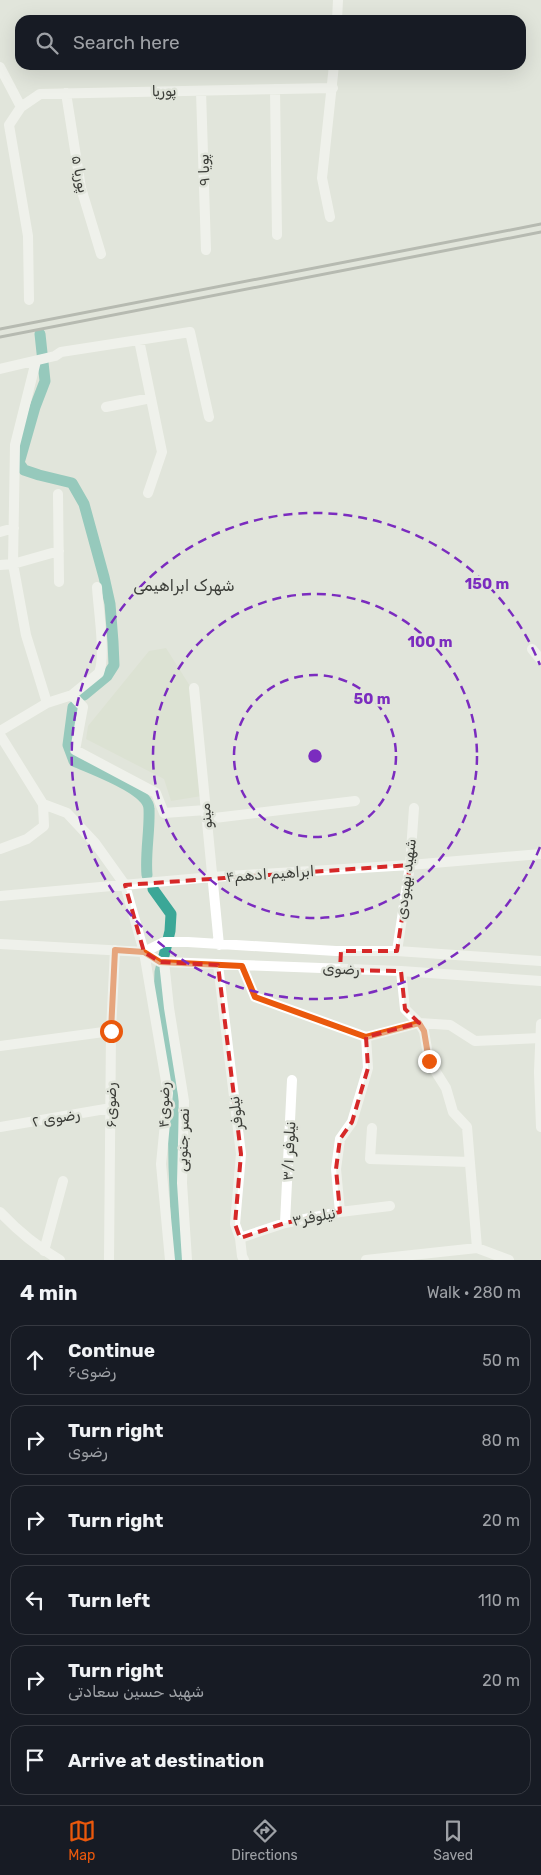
<!DOCTYPE html>
<meta charset="utf-8">
<style>
body{margin:0;font-family:Rubik,"Noto Naskh Arabic",sans-serif;background:#242831;color:#f1f3f6}
.stop{position:absolute;width:15px;height:15px;margin:-11px;border:4px solid #ea580c;border-radius:50%;background:#fff}
.stop.end{background:#ea580c;border-color:#fff;box-shadow:0 1px 5px #0008}
.list{margin:0;padding:0;list-style:none}
h2{display:flex;justify-content:space-between;align-items:center;height:65px;margin:0;padding:0 20px;font-size:21px}
h2 small{font-size:16px;font-weight:400;color:#9ea1a6}
.list li{display:grid;grid-template-columns:32px 1fr auto;gap:15px;align-items:center;box-sizing:border-box;height:70px;margin:0 10px 10px;padding:0 10px;border:1px solid #363941;border-radius:15px}
.list b{display:block;font-size:19px;white-space:nowrap}
.list p{margin:0;font-size:16px;white-space:nowrap;color:#9ea1a6}
.list em{font-size:16px;font-style:normal;color:#9ea1a6}
.icon{flex:none;width:28px;height:28px;fill:none;stroke:currentColor;stroke-width:2;stroke-linecap:round;stroke-linejoin:round}
.map{position:relative;flex:none;width:541px;height:1260px;overflow:hidden}
.search{position:absolute;background:#171b24;box-shadow:0 5px 20px #0002;left:15px;right:15px;top:15px;height:55px;display:flex;align-items:center;gap:12px;box-sizing:border-box;padding:0 18px;border-radius:15px;color:#9ea1a6;font-size:19px}
.sheet{height:545px;background:#171b24}
nav{display:flex;justify-content:space-around;align-items:center;box-sizing:border-box;height:70px;border-top:1px solid #363941;background:#171b24;font-size:14px;color:#9ea1a6}
nav a{display:grid;justify-items:center;gap:2px}
nav .on{color:#ea580c}
.map>svg:first-child{display:block}
.built{fill:#d6ddcb}
.lines{fill:none;stroke-linecap:round;stroke-linejoin:round}
.canal{stroke:#3ba797;stroke-width:11}
.minor{stroke:#fff;stroke-width:10}
.rail{stroke:#82857e;stroke-width:3}
.route{stroke:#ea580c;stroke-width:6}
.marked{fill:none;stroke:#d62828;stroke-width:4;stroke-dasharray:10 6;stroke-linejoin:round}
.ring{fill:none;stroke:#7b2cbf;stroke-width:2.5;stroke-dasharray:9 6}
.labels{text-anchor:middle;stroke-width:5;stroke-linejoin:round;paint-order:stroke}
.street-label{font-size:15px;fill:#3c3e39;stroke:#e1e5db}
.neighbourhood-label{font-size:16px;fill:#3c3e39;stroke:#e1e5db}
.centre{fill:#7b2cbf;stroke:#e1e5db;stroke-width:2.5}
.ring-label{font-size:15px;text-anchor:middle;font-weight:bold;fill:#7b2cbf;stroke:#e1e5db;stroke-width:5;stroke-linejoin:round;paint-order:stroke}
</style>
<div class="map">
<svg width="541" height="1260" viewBox="0 0 541 1260">
<rect width="100%" height="100%" fill="#e1e5db"/>
<path class="built" d="M 166,648 L 190,686 L 202,796 L 171,801 L 164,779 L 86,739 L 88,726 L 149,651 Z"/>
<g class="lines">
<path class="canal" d="M 40,334 L 45,381 L 35,407 L 19,463 L 24,470 L 39,475 L 72,483 L 84,504 L 104,577 L 110,604 L 113,642 L 114,665 L 107,676 L 84,695
M 73,707 L 68,745 L 74,761 C 91,769 149,789 149,809 C 150,831 145,853 147,875
M 153,889 L 171,914 L 170,931 L 160,972 L 159,1001 L 173,1095 L 174,1167 L 178,1260"/>
<path class="minor" d="M 337,20 L 338,0
M 0,67 L 21,107
M 275,89 L 277,235
M 201,91 L 206,250
M 66,93 L 81,188 L 101,254
M 9,125 L 21,107 L 40,94 L 333,88
M 9,125 L 28,236 L 29,300
M 330,217 L 322,178 L 334,65
M 139,340 L 162,452 L 148,493
M 36,361 L 15,445 L 13,564 L 26,635 L 47,703 L 72,695 L 83,707 L 75,750 L 156,793 L 164,813 L 206,810
M 0,369 L 55,356 L 61,352 L 190,332 L 209,417
M 106,407 L 151,398
M 58,494 L 59,582
M 0,532 L 14,528
M 0,565 L 13,564 L 59,551
M 532,649 L 541,660
M 194,688 L 219,945
M 72,695 L 99,673 C 106,656 98,607 97,587
M 0,731 L 47,703
M 0,735 L 43,804 L 67,813 L 95,843 L 125,885 L 144,952 L 168,1093 L 161,1164 L 170,1260
M 206,819 L 355,801
M 0,849 L 27,839 L 44,826 L 43,804
M 0,896 L 212,877 L 410,865 L 541,854
M 0,944 L 144,952 L 160,962 L 164,962 L 401,971 L 541,981
M 397,951 L 410,865 L 414,808
M 144,952 L 164,942 L 188,942 L 336,951 L 397,951 L 541,961
M 164,962 L 169,1008 L 184,1101 L 182,1183 L 187,1260
M 218,965 L 241,1154 L 235,1224 L 240,1238 L 242,1256 L 244,1260
M 242,966 L 255,997 L 366,1037 L 419,1023 L 424,1031 L 429,1061 L 446,1088 L 453,1112 L 467,1127 L 477,1248 L 509,1260
M 401,971 L 405,1009 L 419,1023 L 450,1025 L 475,1041 L 540,1038
M 541,1024 L 539,1072 L 541,1127
M 0,1046 L 111,1031
M 0,1127 L 111,1108
M 372,1128 L 370,1159 L 470,1162
M 0,1212 C 18,1231 37,1247 60,1260
M 340,1212 L 336,1169 L 340,1139 L 352,1122 L 368,1068 L 366,1037
M 285,1223 L 292,1080
M 240,1238 L 285,1223 L 340,1212 L 390,1206
M 44,1251 L 63,1181
M 109,1260 L 111,1031 L 115,950
M 366,1260 L 477,1248"/>
<path class="rail" d="M 0,329 L 541,224
M 0,337 L 541,232"/>
</g>
<g class="lines">
<path class="route" d="M 111,1031 L 115,950 L 144,952 L 160,962 L 242,966 L 255,997 L 366,1037 L 419,1023 L 424,1031 L 429,1061"/>
</g>
<path d="M0 0H541V1260H0ZM 410,865 L 397,951 L 341,951 L 340,970 L 401,971 L 405,1009 L 419,1023 L 366,1037 L 368,1068 L 352,1122 L 340,1139 L 336,1169 L 340,1212 L 285,1223 L 240,1238 L 235,1224 L 241,1154 L 218,965 L 160,962 L 144,952 L 125,885 Z" fill="#e1e5db" fill-opacity=".55" fill-rule="evenodd"/>
<path class="marked" d="M 410,865 L 397,951 L 341,951 L 340,970 L 401,971 L 405,1009 L 419,1023 L 366,1037 L 368,1068 L 352,1122 L 340,1139 L 336,1169 L 340,1212 L 285,1223 L 240,1238 L 235,1224 L 241,1154 L 218,965 L 160,962 L 144,952 L 125,885 Z"/>
<g class="ring">
<circle cx="315" cy="756" r="81"/>
<circle cx="315" cy="756" r="162"/>
<path d="M540 847A243 243 0 1 1 540 665"/>
</g>
<g class="labels">
<g class="street-label">
<text transform="translate(164 91) rotate(-1)" y="5">پوریا</text>
<text transform="translate(204 170) rotate(-92)" y="5">پویا ۹</text>
<text transform="translate(80 174) rotate(79)" y="5">پوریا ۵</text>
<text transform="translate(206 816) rotate(-96)" y="5">مینو</text>
<text transform="translate(270 874) rotate(-4)" y="5">ابراهیم ادهم۴</text>
<text transform="translate(406 879) rotate(-83)" y="5">شهید بهبودی</text>
<text transform="translate(341 969) rotate(2)" y="5">رضوی</text>
<text transform="translate(111 1105) rotate(-90)" y="5">رضوی۶</text>
<text transform="translate(164 1105) rotate(-89)" y="5">رضوی۴</text>
<text transform="translate(236 1113) rotate(-97)" y="5">نیلوفر</text>
<text transform="translate(56 1118) rotate(-10)" y="5">رضوی ۲</text>
<text transform="translate(183 1140) rotate(-88)" y="5">نصر جنوبی</text>
<text transform="translate(289 1151) rotate(-87)" y="5">نیلوفر ۳/۱</text>
<text transform="translate(314 1217) rotate(-11)" y="5">نیلوفر۳</text>
</g>
<g class="neighbourhood-label">
<text x="184" y="591">شهرک ابراهیمی</text>
</g>
</g>
<circle cx="315" cy="756" r="8" class="centre"/>
<g class="ring-label">
<text x="487" y="589">150 m</text>
<text x="430" y="647">100 m</text>
<text x="372" y="704">50 m</text>
</g>
</svg>
<div class="stop" style="left:111px;top:1031px"></div>
<div class="stop end" style="left:429px;top:1061px"></div>
<div class="search"><svg class="icon" aria-label="search" viewBox="0 0 24 24"><circle cx="10" cy="10" r="6"/><path d="M15 15l6 6"/></svg>Search here</div>
</div>
<section class="sheet">
<h2>4 min<small>Walk · 280 m</small></h2>
<ul class="list">
<li><svg class="icon" aria-label="ahead" viewBox="0 0 24 24"><path d="M12 20V5M6 11l6-6 6 6"/></svg><div><b>Continue</b><p>رضوی۶</p></div><em>50 m</em></li>
<li><svg class="icon" aria-label="right" viewBox="0 0 24 24"><path d="M7 20v-9h11M14 6l5 5-5 5"/></svg><div><b>Turn right</b><p>رضوی</p></div><em>80 m</em></li>
<li><svg class="icon" aria-label="right" viewBox="0 0 24 24"><path d="M7 20v-9h11M14 6l5 5-5 5"/></svg><div><b>Turn right</b></div><em>20 m</em></li>
<li><svg class="icon" aria-label="left" viewBox="0 0 24 24"><path d="M17 20v-9H6M10 6l-5 5 5 5"/></svg><div><b>Turn left</b></div><em>110 m</em></li>
<li><svg class="icon" aria-label="right" viewBox="0 0 24 24"><path d="M7 20v-9h11M14 6l5 5-5 5"/></svg><div><b>Turn right</b><p>شهید حسین سعادتی</p></div><em>20 m</em></li>
<li><svg class="icon" aria-label="arrive" viewBox="0 0 24 24"><path d="M6 21V4h12l-3 4 3 4H6"/></svg><div><b>Arrive at destination</b></div></li>
</ul>
</section>
<nav>
<a class="on"><svg class="icon" aria-label="map" viewBox="0 0 24 24"><path d="M3 6l6-2 6 2 6-2v14l-6 2-6-2-6 2zM9 4v14M15 6v14"/></svg>Map</a>
<a><svg class="icon" aria-label="directions" viewBox="0 0 24 24"><path d="M12 3l9 9-9 9-9-9zM9 14v-3h6M13 9l2 2-2 2"/></svg>Directions</a>
<a><svg class="icon" aria-label="saved" viewBox="0 0 24 24"><path d="M7 4h10v16l-5-4-5 4z"/></svg>Saved</a>
</nav>
